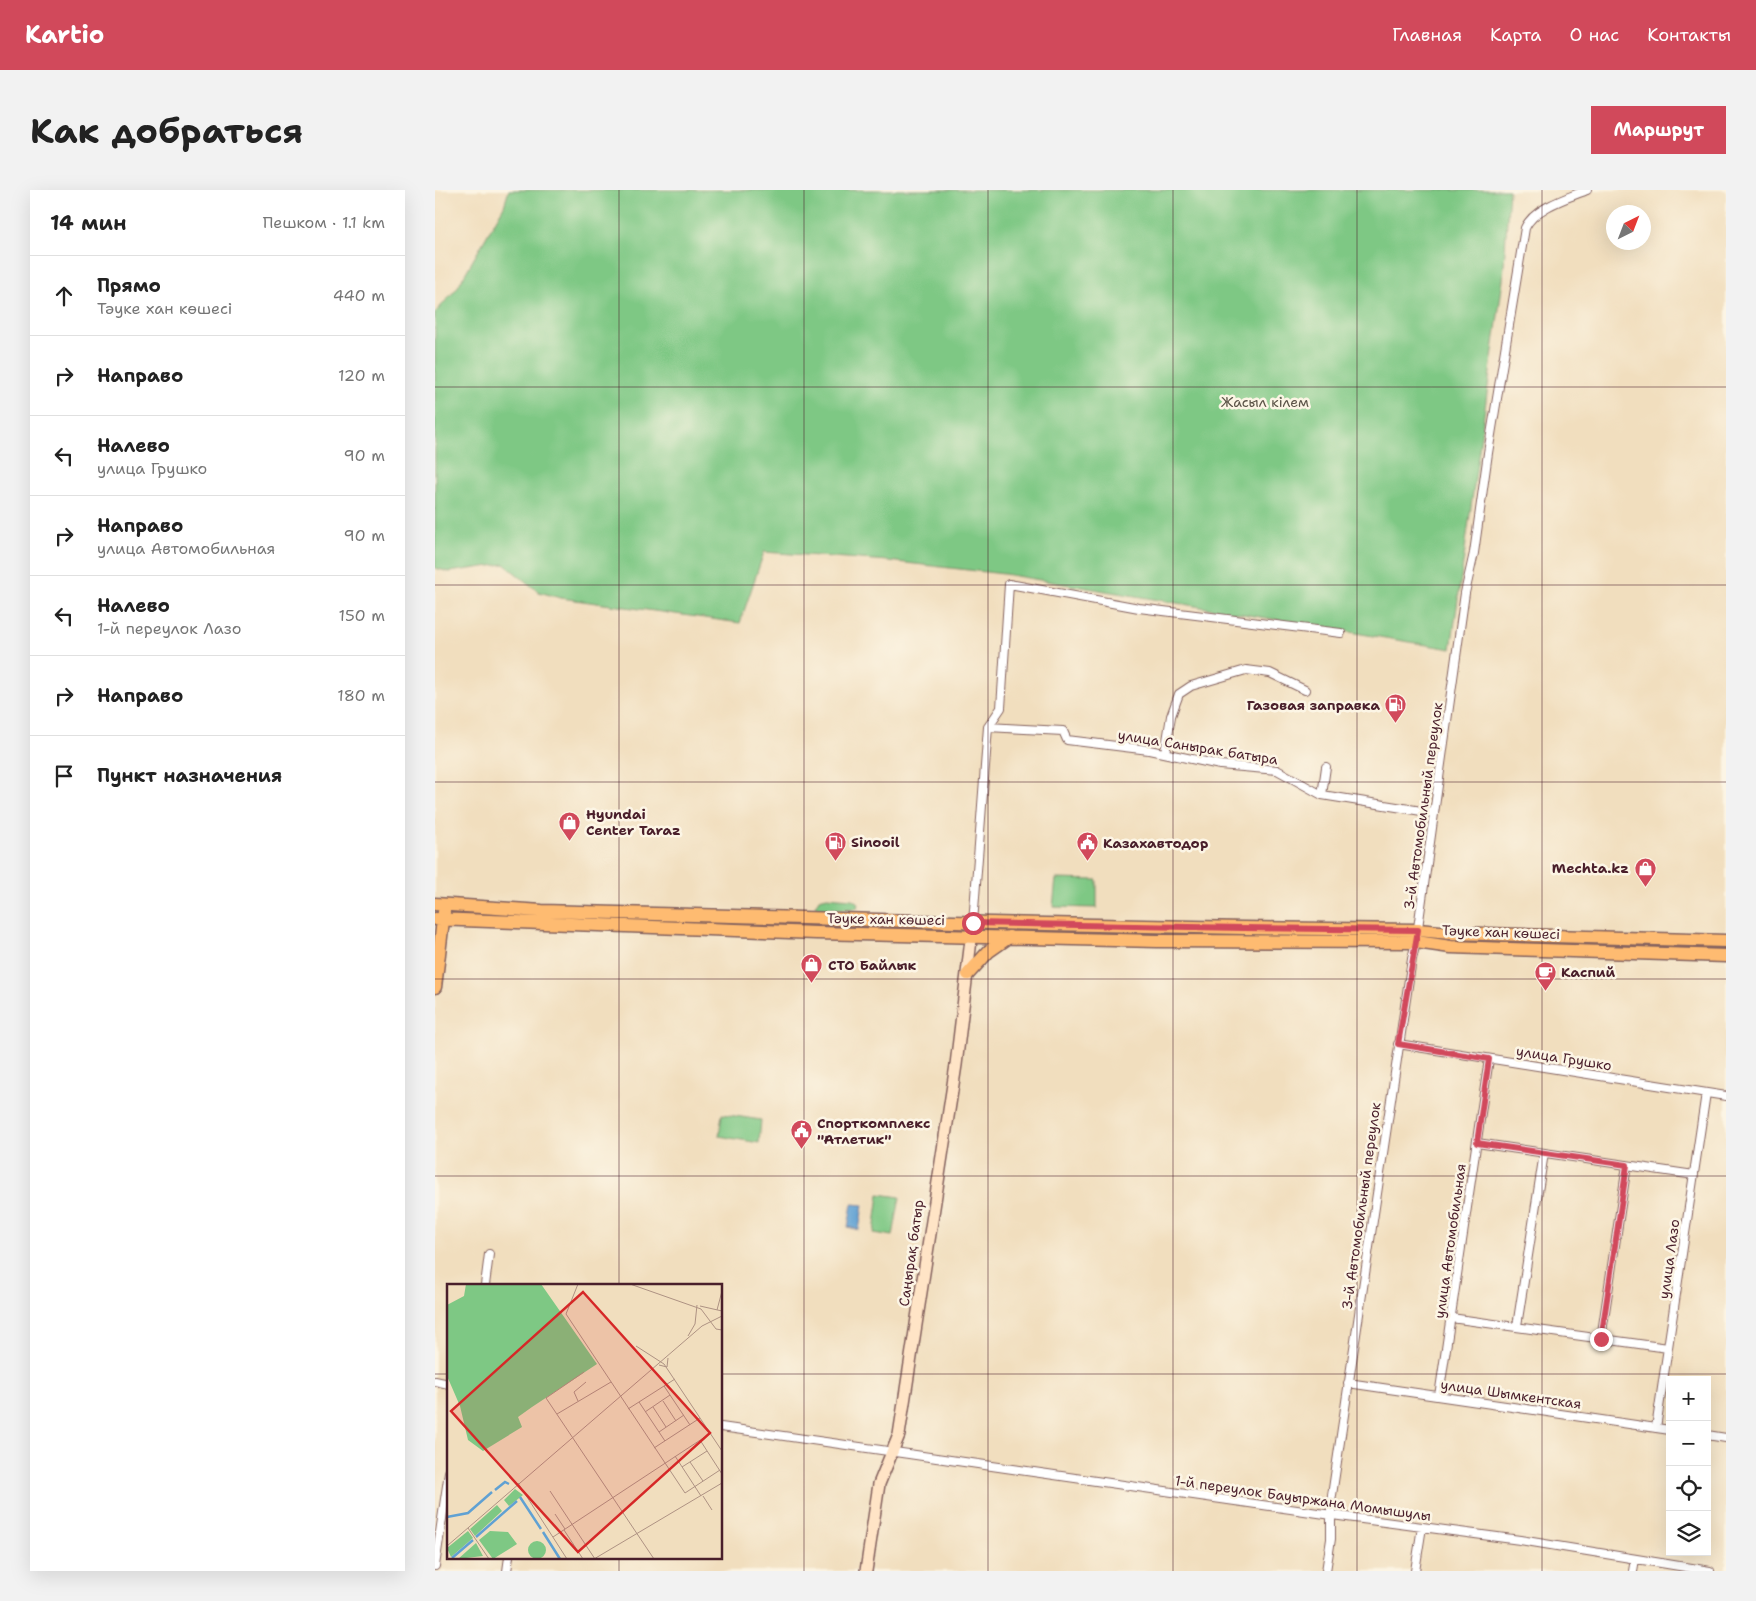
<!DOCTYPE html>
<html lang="ru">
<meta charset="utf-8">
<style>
body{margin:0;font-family:"Shantell Sans",sans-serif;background:#f2f2f2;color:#222}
.controls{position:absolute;right:15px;bottom:15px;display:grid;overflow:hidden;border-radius:0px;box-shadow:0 5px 20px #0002}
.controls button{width:45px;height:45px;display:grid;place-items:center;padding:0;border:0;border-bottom:1px solid #e0e0e0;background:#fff;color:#222;font:25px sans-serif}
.compass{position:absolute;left:1171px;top:15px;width:45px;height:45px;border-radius:50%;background:#fff;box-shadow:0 5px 20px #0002;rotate:42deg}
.stop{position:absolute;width:15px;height:15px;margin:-11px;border:4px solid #d1495b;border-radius:50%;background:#fff}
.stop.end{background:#d1495b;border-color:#fff;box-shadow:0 1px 5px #0008}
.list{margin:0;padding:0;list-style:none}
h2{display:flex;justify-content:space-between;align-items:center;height:65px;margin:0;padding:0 20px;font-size:21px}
h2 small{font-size:16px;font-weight:400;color:#767676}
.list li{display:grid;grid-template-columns:32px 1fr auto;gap:15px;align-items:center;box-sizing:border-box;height:80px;padding:0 20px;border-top:1px solid #e0e0e0}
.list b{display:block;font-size:19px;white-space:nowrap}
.list p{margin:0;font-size:16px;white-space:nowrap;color:#767676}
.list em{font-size:16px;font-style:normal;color:#767676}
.icon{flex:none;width:28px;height:28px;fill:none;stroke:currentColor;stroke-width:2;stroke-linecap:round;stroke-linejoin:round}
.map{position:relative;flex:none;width:1291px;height:1381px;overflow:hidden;border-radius:0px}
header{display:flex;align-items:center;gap:30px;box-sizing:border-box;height:70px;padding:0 25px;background:#d1495b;color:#fff}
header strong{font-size:24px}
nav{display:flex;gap:28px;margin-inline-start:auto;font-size:18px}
.intro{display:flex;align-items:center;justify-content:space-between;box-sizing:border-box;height:120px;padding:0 30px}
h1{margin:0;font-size:35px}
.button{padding:12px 22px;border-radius:0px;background:#d1495b;color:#fff;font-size:18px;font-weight:700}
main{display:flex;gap:30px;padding:0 30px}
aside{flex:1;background:#fff;border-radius:0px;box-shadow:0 5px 20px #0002}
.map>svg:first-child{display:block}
.green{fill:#7ec884;stroke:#647458}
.water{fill:#60a1d3;stroke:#55607f}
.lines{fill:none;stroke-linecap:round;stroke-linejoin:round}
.street-casing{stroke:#84625e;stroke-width:10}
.secondary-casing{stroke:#84625e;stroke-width:14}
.primary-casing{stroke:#84625e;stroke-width:15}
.street{stroke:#fff;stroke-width:8}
.secondary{stroke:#ffe4c6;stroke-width:11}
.primary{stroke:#febb71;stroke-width:12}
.route{stroke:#d1495b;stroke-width:6}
.grid{fill:none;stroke:#4a1f2b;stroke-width:1;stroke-opacity:0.55}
.labels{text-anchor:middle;stroke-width:5;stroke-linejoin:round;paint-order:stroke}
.park-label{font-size:14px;fill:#5a5246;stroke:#fcf5e5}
.poi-label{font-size:14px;font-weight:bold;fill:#4a1f2b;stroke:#fcf5e5;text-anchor:start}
.street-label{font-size:14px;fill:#4a1f2b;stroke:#fcf5e5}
.inset-river{fill:none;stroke:#60a1d3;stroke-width:2.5}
.inset-road{fill:none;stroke:#ae9283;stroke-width:1}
.view{fill:#d62828;fill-opacity:0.15;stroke:#d62828;stroke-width:2.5}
.inset-edge{fill:none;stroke:#4a1f2b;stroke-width:2.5}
</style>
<header>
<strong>Kartio</strong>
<nav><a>Главная</a><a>Карта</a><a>О нас</a><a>Контакты</a></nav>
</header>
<div class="intro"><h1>Как добраться</h1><a class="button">Маршрут</a></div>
<main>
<aside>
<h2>14 мин<small>Пешком · 1.1 km</small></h2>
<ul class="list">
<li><svg class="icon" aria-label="ahead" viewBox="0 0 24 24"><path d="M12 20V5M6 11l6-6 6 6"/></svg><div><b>Прямо</b><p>Тәуке хан көшесі</p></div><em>440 m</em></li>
<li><svg class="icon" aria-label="right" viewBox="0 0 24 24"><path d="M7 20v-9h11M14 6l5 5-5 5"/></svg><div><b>Направо</b></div><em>120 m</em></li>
<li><svg class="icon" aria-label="left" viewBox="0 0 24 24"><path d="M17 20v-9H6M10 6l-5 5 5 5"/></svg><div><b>Налево</b><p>улица Грушко</p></div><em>90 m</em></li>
<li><svg class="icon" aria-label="right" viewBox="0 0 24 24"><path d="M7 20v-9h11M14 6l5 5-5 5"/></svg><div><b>Направо</b><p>улица Автомобильная</p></div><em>90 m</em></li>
<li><svg class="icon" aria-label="left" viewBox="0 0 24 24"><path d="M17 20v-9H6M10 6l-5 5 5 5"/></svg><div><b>Налево</b><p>1-й переулок Лазо</p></div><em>150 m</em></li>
<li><svg class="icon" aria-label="right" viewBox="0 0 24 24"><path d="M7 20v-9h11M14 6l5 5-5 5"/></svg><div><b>Направо</b></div><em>180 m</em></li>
<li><svg class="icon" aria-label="arrive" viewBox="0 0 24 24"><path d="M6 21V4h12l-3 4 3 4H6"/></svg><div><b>Пункт назначения</b></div></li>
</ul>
</aside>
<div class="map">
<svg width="1291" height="1381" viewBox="0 0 1291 1381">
<rect width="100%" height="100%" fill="#fcf5e5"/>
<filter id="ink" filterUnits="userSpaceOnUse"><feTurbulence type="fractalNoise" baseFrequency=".02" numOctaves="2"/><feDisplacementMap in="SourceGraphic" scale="10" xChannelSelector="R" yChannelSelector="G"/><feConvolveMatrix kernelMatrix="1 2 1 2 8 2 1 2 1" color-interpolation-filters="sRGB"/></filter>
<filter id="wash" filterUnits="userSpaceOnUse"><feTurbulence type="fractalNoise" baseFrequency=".0096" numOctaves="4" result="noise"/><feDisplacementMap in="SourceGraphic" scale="20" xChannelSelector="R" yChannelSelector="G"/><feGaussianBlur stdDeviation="1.12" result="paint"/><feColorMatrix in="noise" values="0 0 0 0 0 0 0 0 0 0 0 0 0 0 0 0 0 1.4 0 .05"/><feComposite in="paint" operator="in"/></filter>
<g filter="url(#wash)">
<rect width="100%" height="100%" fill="#f1debe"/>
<path class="green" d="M 74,0 L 1074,0 L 1068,90 L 1016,459 L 569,384 L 453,371 L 329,362 L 305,433 L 126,408 L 104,402 L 69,374 L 14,382 L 0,378 L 0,123 L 22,98 L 69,16 Z
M 621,689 L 662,690 L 662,718 L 618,717 Z
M 392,707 L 417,709 L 423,713 L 422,718 L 419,719 L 383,719 L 380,716 L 384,709 Z
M 287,924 L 326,930 L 324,953 L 284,946 Z
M 444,1004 L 465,1007 L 458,1046 L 439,1043 Z"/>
<path class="water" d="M 417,1014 L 428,1015 L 424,1040 L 413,1037 Z"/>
</g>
<g filter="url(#ink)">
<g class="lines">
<defs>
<path id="street" d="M 553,537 L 628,541 L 632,550 L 714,560 L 785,575 L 842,580 L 887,605 L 999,623
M 730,563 L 736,526 L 744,504 L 756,496 L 811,480 L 835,483 L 870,500
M 887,605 L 891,577
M 538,733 L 553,537 L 566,518 L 574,394 L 704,418 L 906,443
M 963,854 L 1291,906
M 1042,953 L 1259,985
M 50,1095 L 54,1064
M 1016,1128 L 1233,1158
M 1082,1136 L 1109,963
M 1166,1149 L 1192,975
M 0,1191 L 14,1194
M 913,1193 L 1235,1240
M 1004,1206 L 1054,869
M 286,1237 L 897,1325 L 1085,1350 L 1275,1381
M 1221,1238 L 1271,903
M 1272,1245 L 1291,1248
M 0,1376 L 14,1282
M 72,1381 L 74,1367
M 891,1381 L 896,1349 L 896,1312 L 977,769 L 981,752 L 1030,403 L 1039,363 L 1053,263 L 1090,38 C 1099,18 1132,8 1152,0
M 980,1381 L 987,1337
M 1198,1381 L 1200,1369"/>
<path id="secondary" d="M 431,1381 L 444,1294 L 464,1245 L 521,875 L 538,733"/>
<path id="primary" d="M 0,714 L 107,721 L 557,733 L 809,738 L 983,740 L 1016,743 L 1291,751
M 0,729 L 381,743 L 722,751 L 981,752 L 1016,757 L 1291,766
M 533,784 L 554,761 L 574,747
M 0,797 L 9,722"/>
</defs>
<use href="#street" class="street-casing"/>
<use href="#secondary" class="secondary-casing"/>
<use href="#primary" class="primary-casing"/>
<use href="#street" class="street"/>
<use href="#secondary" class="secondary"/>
<use href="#primary" class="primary"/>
</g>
</g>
<g class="lines" filter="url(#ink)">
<path class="route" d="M 538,733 L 809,738 L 983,740 L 963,854 L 1054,869 L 1042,953 L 1192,975 L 1166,1149"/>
</g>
<path class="grid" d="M 184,0 L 184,1095M 369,0 L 369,1381M 553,0 L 553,1381M 738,0 L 738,1381M 922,0 L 922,1381M 1107,0 L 1107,1381M 0,197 L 1291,197M 0,395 L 1291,395M 0,592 L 1291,592M 0,789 L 1291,789M 0,986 L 1291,986M 0,1184 L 14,1184M 286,1184 L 1291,1184M 184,1367 L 184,1381"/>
<defs>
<symbol id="fuel-pin" viewBox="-11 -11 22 30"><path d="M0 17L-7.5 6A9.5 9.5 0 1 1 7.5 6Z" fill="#d1495b" stroke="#fcf5e5"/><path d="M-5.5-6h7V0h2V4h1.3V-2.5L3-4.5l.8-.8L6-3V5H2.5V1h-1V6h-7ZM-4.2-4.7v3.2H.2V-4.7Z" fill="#fff"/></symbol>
<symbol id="shop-pin" viewBox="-11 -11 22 30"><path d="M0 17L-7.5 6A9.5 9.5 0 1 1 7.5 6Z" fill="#d1495b" stroke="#fcf5e5"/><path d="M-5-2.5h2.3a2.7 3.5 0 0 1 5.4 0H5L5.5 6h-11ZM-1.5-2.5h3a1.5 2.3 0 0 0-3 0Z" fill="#fff"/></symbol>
<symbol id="civic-pin" viewBox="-11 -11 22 30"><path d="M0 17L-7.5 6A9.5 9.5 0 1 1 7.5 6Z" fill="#d1495b" stroke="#fcf5e5"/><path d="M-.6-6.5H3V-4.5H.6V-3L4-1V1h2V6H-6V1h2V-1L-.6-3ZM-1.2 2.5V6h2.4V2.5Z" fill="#fff"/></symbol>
<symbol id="cafe-pin" viewBox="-11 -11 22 30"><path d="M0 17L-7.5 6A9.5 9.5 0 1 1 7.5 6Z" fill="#d1495b" stroke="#fcf5e5"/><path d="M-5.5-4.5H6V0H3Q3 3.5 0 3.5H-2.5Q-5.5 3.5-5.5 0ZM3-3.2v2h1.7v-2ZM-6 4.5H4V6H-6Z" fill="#fff"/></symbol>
</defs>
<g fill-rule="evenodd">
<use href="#fuel-pin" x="948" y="502" width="25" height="34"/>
<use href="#shop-pin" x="122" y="620" width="25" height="34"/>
<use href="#fuel-pin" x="388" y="640" width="25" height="34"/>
<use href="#civic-pin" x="640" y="640" width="25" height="34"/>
<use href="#shop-pin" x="1198" y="666" width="25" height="34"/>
<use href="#shop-pin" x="364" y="762" width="25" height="34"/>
<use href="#cafe-pin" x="1098" y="770" width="25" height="34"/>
<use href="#civic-pin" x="354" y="928" width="25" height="34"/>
</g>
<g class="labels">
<g class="park-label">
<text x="830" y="217">Жасыл кілем</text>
</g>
<g class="poi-label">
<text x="945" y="520" text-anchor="end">Газовая заправка</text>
<text x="151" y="629">Hyundai<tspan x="151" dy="16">Center Taraz</tspan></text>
<text x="416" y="657">Sinooil</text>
<text x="668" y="658">Казахавтодор</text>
<text x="1194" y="683" text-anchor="end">Mechta.kz</text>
<text x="393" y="780">СТО Байлык</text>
<text x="1126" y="787">Каспий</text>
<text x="382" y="938">Спорткомплекс<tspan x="382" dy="16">"Атлетик"</tspan></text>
</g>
<g class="street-label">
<text transform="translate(763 557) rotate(9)" y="5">улица Санырак батыра</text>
<text transform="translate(988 616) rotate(-82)" y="5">3-й Автомобильный переулок</text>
<text transform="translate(451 729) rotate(1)" y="5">Тәуке хан көшесі</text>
<text transform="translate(1066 742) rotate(2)" y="5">Тәуке хан көшесі</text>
<text transform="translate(1129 868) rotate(9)" y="5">улица Грушко</text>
<text transform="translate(926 1016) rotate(-82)" y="5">3-й Автомобильный переулок</text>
<text transform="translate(1015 1051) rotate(-82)" y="5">улица Автомобильная</text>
<text transform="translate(476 1063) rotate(-82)" y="5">Саңырақ батыр</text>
<text transform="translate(1234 1069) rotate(-82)" y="5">улица Лазо</text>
<text transform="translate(1076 1204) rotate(8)" y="5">улица Шымкентская</text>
<text transform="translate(868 1308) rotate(8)" y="5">1-й переулок Бауыржана Момышулы</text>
</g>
</g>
<g transform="translate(12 1094)">
<rect width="275" height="275" fill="#f1debe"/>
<path d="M 19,0 L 94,0 L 150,80 L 85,123 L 71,133 L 75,143 L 36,167 L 21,156 L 13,122 L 0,92 L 0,21 L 17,12 ZM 68,205 L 76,211 L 62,222 L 57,216 ZM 50,221 L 55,227 L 28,252 L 23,245 ZM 21,247 L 26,254 L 4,273 L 0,264 ZM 43,247 L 61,248 L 70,260 L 46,275 L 32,256 ZM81 266a9 9 0 1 1 18 0a9 9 0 1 1-18 0ZM 29,259 L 36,272 L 11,275 Z" fill="#7ec884"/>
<path class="inset-river" d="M 48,206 L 58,198 L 62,200M 73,213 L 94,245M 0,233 L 21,229 L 45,208M 96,248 L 113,275M 29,253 L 70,217M 5,274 L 26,256"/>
<path class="inset-road" d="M 131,0 L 119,30 L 238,209 L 273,186M 183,0 L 254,25 L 269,45 L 275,46M 253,22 L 275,27M 270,26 L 275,7M 241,52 L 248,40 L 250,21M 189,62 L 217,80 L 275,167M 212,81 L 220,83 L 221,74M 137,88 L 99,114 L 207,275M 217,102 L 243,141M 131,117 L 127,108 L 139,98M 216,117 L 229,137M 192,118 L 218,157M 206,123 L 219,143M 181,125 L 228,95M 198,128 L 223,111M 110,130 L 164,98M 212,148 L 237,131M 253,156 L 275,190M 207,164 L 253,134M 228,172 L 254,212M 243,178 L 256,197M 235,183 L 260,167M 71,199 L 120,275M 103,207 L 148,275M 256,212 L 265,226M 108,230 L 118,245M 21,244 L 42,275M 117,246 L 136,275M 106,253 L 264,149M 0,262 L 255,42 L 275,32M 147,275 L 275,199"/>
<path class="view" d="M 136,8 L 263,149 L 131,268 L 4,127 Z"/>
<rect width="275" height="275" class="inset-edge"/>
</g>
</svg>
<div class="controls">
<button>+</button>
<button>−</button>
<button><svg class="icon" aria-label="locate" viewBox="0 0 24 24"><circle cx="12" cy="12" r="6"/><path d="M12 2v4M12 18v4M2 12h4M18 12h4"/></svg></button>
<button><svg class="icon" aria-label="layers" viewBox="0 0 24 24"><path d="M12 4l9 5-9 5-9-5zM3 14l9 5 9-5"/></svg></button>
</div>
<svg class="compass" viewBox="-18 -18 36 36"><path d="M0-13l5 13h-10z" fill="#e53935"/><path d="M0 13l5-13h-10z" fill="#767676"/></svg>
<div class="stop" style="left:538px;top:733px"></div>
<div class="stop end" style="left:1166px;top:1149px"></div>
</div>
</main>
